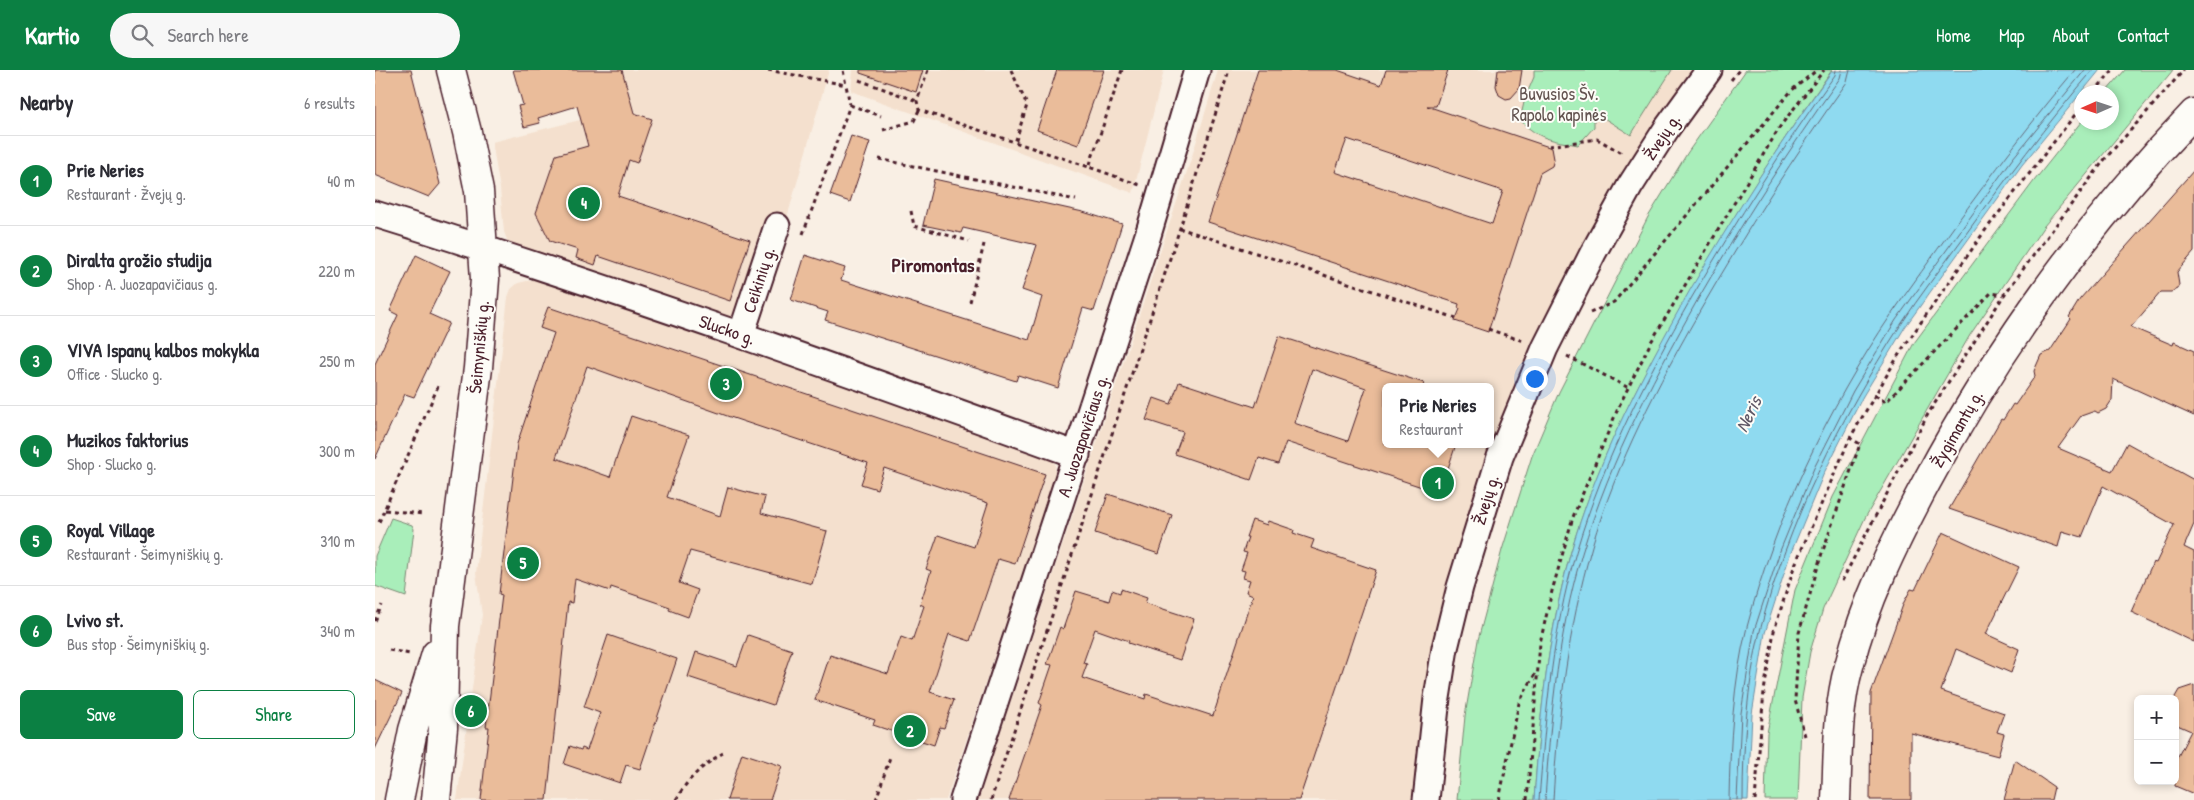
<!DOCTYPE html>
<meta charset="utf-8">
<style>
body{margin:0;font-family:"Patrick Hand",sans-serif;background:#f7f7f7;color:#2b2b33}
.controls{position:absolute;right:15px;bottom:15px;display:grid;overflow:hidden;border-radius:8px;box-shadow:0 2px 8px #0003}
.controls button{width:45px;height:45px;display:grid;place-items:center;padding:0;border:0;border-bottom:1px solid #e1e1e2;background:#fff;color:#2b2b33;font:25px sans-serif}
.compass{position:absolute;left:1699px;top:15px;width:45px;height:45px;border-radius:50%;background:#fff;box-shadow:0 2px 8px #0003;rotate:267deg}
.you{position:absolute;left:1159px;top:308px;width:18px;height:18px;margin:-12px;border:4px solid #fff;border-radius:50%;background:#1a73e8;box-shadow:0 0 0 8px #1a73e833}
.badge{display:grid;place-items:center;width:32px;height:32px;border-radius:50%;background:#0b8043;color:#fff;font-size:16px;font-weight:700}
.pin{position:absolute;translate:-50% -50%;border:2px solid #fff;box-shadow:0 1px 5px #0006}
.popup{position:absolute;left:1007px;top:313px;width:112px;height:65px;box-sizing:border-box;display:grid;place-content:center;border-radius:8px;background:#fff;filter:drop-shadow(0 1px 4px #0005);font-size:16px;white-space:nowrap;color:#7c7c81}
.popup b{font-size:19px;color:#2b2b33}
.popup::after{content:'';position:absolute;left:50%;top:100%;margin-left:-10px;border:10px solid transparent;border-top-color:#fff}
.list{margin:0;padding:0;list-style:none}
h2{display:flex;justify-content:space-between;align-items:center;height:65px;margin:0;padding:0 20px;font-size:21px}
h2 small{font-size:16px;font-weight:400;color:#7c7c81}
.list li{display:grid;grid-template-columns:32px 1fr auto;gap:15px;align-items:center;box-sizing:border-box;height:90px;padding:0 20px;border-top:1px solid #e1e1e2}
.list b{display:block;font-size:19px;white-space:nowrap}
.list p{margin:0;font-size:16px;white-space:nowrap;color:#7c7c81}
.list em{font-size:16px;font-style:normal;color:#7c7c81}
.actions{display:flex;gap:10px;padding:15px 20px}
.actions a{flex:1;padding:11px 0;border:1px solid #0b8043;border-radius:8px;text-align:center;font-size:18px;color:#0b8043}
.actions .main{background:#0b8043;color:#fff}
.icon{flex:none;width:28px;height:28px;fill:none;stroke:currentColor;stroke-width:2;stroke-linecap:round;stroke-linejoin:round}
.map{position:relative;flex:none;width:1819px;height:730px;overflow:hidden}
header{display:flex;align-items:center;gap:30px;box-sizing:border-box;height:70px;padding:0 25px;background:#0b8043;color:#fff}
header strong{font-size:24px}
nav{display:flex;gap:28px;margin-inline-start:auto;font-size:18px}
.search{width:350px;height:45px;background:#f7f7f7;display:flex;align-items:center;gap:12px;box-sizing:border-box;padding:0 18px;border-radius:28px;color:#7c7c81;font-size:19px}
main{display:flex}
aside{flex:1;background:#fff}
.map>svg:first-child{display:block}
.built{fill:#f4e0ce;fill-rule:evenodd}
.green{fill:#a9eeba;stroke:#7a8672}
.water{fill:#8fdaf0;stroke:#738fa1}
.lines{fill:none;stroke-linecap:round;stroke-linejoin:round}
.shore{stroke:#666a7a;stroke-width:1}
.building{fill:#eabc9a;stroke:#4a1f2b;fill-rule:evenodd}
.minor-casing{stroke:#4a1f2b;stroke-width:29}
.major-casing{stroke:#4a1f2b;stroke-width:31}
.path{stroke:#4a1f2b;stroke-width:3;stroke-dasharray:4 4;stroke-linecap:butt}
.minor{stroke:#fdfcf7;stroke-width:25}
.major{stroke:#fdfcf7;stroke-width:28}
.labels{text-anchor:middle;stroke-width:4;stroke-linejoin:round;paint-order:stroke}
.park-label{font-size:18px;fill:#62534f;stroke:#fdfcf7}
.street-label{font-size:18px;fill:#4a1f2b;stroke:#fdfcf7}
.water-label{font-size:19px;font-style:italic;fill:#5f5766;stroke:#fdfcf7}
.quarter-label{font-size:20px;font-weight:bold;fill:#4a1f2b;stroke:#fdfcf7}
</style>
<header>
<strong>Kartio</strong>
<div class="search"><svg class="icon" aria-label="search" viewBox="0 0 24 24"><circle cx="10" cy="10" r="6"/><path d="M15 15l6 6"/></svg>Search here</div>
<nav><a>Home</a><a>Map</a><a>About</a><a>Contact</a></nav>
</header>
<main>
<aside>
<h2>Nearby<small>6 results</small></h2>
<ul class="list">
<li><span class="badge">1</span><div><b>Prie Neries</b><p>Restaurant · Žvejų g.</p></div><em>40 m</em></li>
<li><span class="badge">2</span><div><b>Diralta grožio studija</b><p>Shop · A. Juozapavičiaus g.</p></div><em>220 m</em></li>
<li><span class="badge">3</span><div><b>VIVA Ispanų kalbos mokykla</b><p>Office · Slucko g.</p></div><em>250 m</em></li>
<li><span class="badge">4</span><div><b>Muzikos faktorius</b><p>Shop · Slucko g.</p></div><em>300 m</em></li>
<li><span class="badge">5</span><div><b>Royal Village</b><p>Restaurant · Šeimyniškių g.</p></div><em>310 m</em></li>
<li><span class="badge">6</span><div><b>Lvivo st.</b><p>Bus stop · Šeimyniškių g.</p></div><em>340 m</em></li>
</ul>
<div class="actions"><a class="main">Save</a><a>Share</a></div>
</aside>
<div class="map">
<svg width="1819" height="730" viewBox="0 0 1819 730">
<rect width="100%" height="100%" fill="#f9efe4"/>
<filter id="ink" filterUnits="userSpaceOnUse"><feTurbulence type="fractalNoise" baseFrequency=".02" numOctaves="2"/><feDisplacementMap in="SourceGraphic" scale="10" xChannelSelector="R" yChannelSelector="G"/><feConvolveMatrix kernelMatrix="1 2 1 2 8 2 1 2 1" color-interpolation-filters="sRGB"/></filter>
<g filter="url(#ink)">
<path class="built" d="M 224,0 L 454,0 L 381,257 L 146,185 L 134,175 L 129,162 L 125,119 L 117,72 L 205,50 L 199,28 Z
M 478,0 L 789,0 L 758,123 L 476,21 Z
M 843,0 L 1326,0 L 1148,312 L 1045,730 L 603,730 L 817,86 ZM 1010,317 L 1116,317 L 1116,374 L 1010,374 Z
M 161,209 L 672,384 L 680,394 L 680,406 L 571,730 L 82,730 L 107,545 L 101,503 L 133,227 L 136,219 L 143,213 Z"/>
<path class="green" d="M 1159,0 L 1297,0 L 1256,65 L 1219,42 L 1219,57 L 1203,75 C 1177,70 1164,70 1145,50 L 1150,28 L 1159,7 Z
M 1371,0 L 1457,0 C 1407,70 1361,142 1318,217 C 1271,297 1228,379 1200,468 C 1174,552 1165,643 1159,730 L 1082,730 L 1090,646 L 1103,570 L 1127,480 L 1157,386 L 1184,322 L 1273,147 L 1313,82 Z
M 1750,0 L 1798,0 L 1669,156 L 1595,265 L 1490,448 L 1448,539 L 1435,582 L 1427,628 L 1423,730 L 1390,730 L 1392,663 L 1420,520 L 1458,427 L 1539,273 L 1659,111 L 1706,52 L 1736,52 L 1736,22 L 1731,22 Z
M 16,448 L 37,455 L 39,459 L 31,527 L 0,516 L 0,486 Z"/>
<path class="water" d="M 1725,0 L 1647,95 L 1530,257 L 1488,326 L 1449,403 L 1415,485 L 1390,563 L 1377,644 L 1373,730 L 1159,730 C 1165,642 1174,553 1200,468 C 1227,380 1270,300 1315,220 C 1359,145 1406,71 1457,1 Z"/>
<g class="lines">
<path class="shore" d="M 1164,730 C 1170,653 1176,575 1196,500 C 1222,403 1268,313 1317,227 C 1362,150 1409,76 1460,5 L 1461,0
M 1170,730 C 1175,653 1182,576 1202,501 C 1228,405 1274,316 1323,229 C 1367,153 1414,79 1465,8 L 1467,0
M 1178,730 C 1183,644 1193,559 1217,476 C 1242,392 1283,314 1326,239 C 1371,161 1419,86 1472,12 L 1475,0
M 1354,730 C 1355,673 1358,612 1372,557 C 1401,447 1452,339 1516,245 C 1536,216 1557,187 1578,158 C 1617,104 1657,51 1700,0
M 1362,730 L 1366,643 L 1379,561 L 1405,481 L 1439,398 L 1478,321 L 1521,250 L 1638,88 L 1710,0
M 1368,730 C 1368,674 1372,615 1385,561 C 1413,452 1465,349 1525,256 C 1545,225 1567,197 1588,168 C 1630,110 1672,54 1718,0"/>
</g>
<path class="building" d="M 0,0 L 36,0 L 65,114 L 54,127 L 0,105 Z
M 138,0 L 247,0 L 259,43 L 277,49 L 262,93 L 254,90 L 243,126 L 375,170 L 355,231 L 223,186 L 220,195 L 201,188 L 203,180 L 175,171 L 161,143 L 181,85 L 213,76 L 202,36 L 163,48 L 165,53 L 149,57 L 143,36 L 148,35 Z
M 485,0 L 548,0 L 541,22 L 485,3 Z
M 682,0 L 729,0 L 703,75 L 662,60 Z
M 883,0 L 962,0 L 1006,15 L 1011,0 L 1073,0 L 1061,36 L 1052,36 L 1177,78 L 1179,89 L 1177,96 L 1165,103 L 1113,262 L 1080,251 L 1085,239 L 1083,238 L 1084,234 L 833,152 ZM 972,69 L 1128,121 L 1117,154 L 960,102 Z
M 1123,0 L 1147,0 L 1144,19 L 1136,28 L 1131,29 L 1124,25 L 1121,16 Z
M 476,66 L 495,72 L 475,132 L 455,125 Z
M 1819,100 L 1819,182 L 1802,202 L 1804,215 L 1802,219 L 1796,222 L 1786,222 L 1756,257 L 1798,275 L 1799,272 L 1819,281 L 1819,346 L 1738,309 L 1737,330 L 1731,339 L 1723,343 L 1720,341 L 1706,346 L 1683,378 L 1737,401 L 1752,373 L 1819,410 L 1819,454 L 1809,477 L 1819,482 L 1819,572 L 1756,542 L 1778,492 L 1781,493 L 1799,455 L 1728,416 L 1707,467 L 1687,461 L 1683,477 L 1574,439 L 1626,349 L 1628,350 L 1638,334 L 1640,335 L 1660,306 L 1659,301 L 1666,285 L 1675,281 L 1696,249 L 1694,247 L 1705,229 Z
M 559,109 L 708,142 L 747,154 L 719,241 L 708,238 L 683,318 L 643,305 L 641,311 L 450,250 L 453,242 L 416,230 L 430,185 L 470,198 L 466,210 L 654,270 L 667,227 L 647,220 L 662,175 L 588,158 L 586,163 L 548,155 Z
M 41,185 L 75,201 L 54,244 L 74,253 L 39,327 L 30,324 L 0,389 L 0,294 L 23,245 L 15,241 Z
M 173,237 L 670,404 L 640,494 L 623,489 L 595,571 L 574,564 L 555,622 L 579,630 L 569,658 L 565,657 L 559,675 L 498,655 L 500,650 L 440,630 L 455,585 L 513,604 L 526,567 L 537,571 L 549,536 L 545,534 L 556,501 L 551,499 L 563,465 L 599,477 L 613,433 L 509,398 L 502,419 L 486,414 L 493,393 L 355,347 L 212,296 L 181,388 L 235,407 L 256,346 L 314,365 L 292,427 L 345,446 L 353,417 L 390,427 L 386,443 L 452,461 L 437,514 L 315,481 L 304,513 L 323,520 L 313,547 L 294,540 L 295,537 L 236,517 L 235,521 L 200,509 L 197,533 L 193,532 L 172,730 L 106,730 L 114,657 L 111,657 L 127,525 L 124,524 L 142,374 L 179,263 L 165,258 Z
M 904,266 L 1049,313 L 1048,317 L 1010,317 L 1010,374 L 1081,374 L 1065,423 L 911,372 L 903,394 L 884,388 L 876,410 L 800,384 L 808,362 L 771,350 L 779,328 L 796,334 L 804,312 L 880,337 ZM 937,299 L 991,318 L 973,371 L 919,353 Z
M 733,424 L 797,445 L 784,484 L 720,463 Z
M 877,450 L 892,455 L 893,451 L 919,460 L 918,463 L 939,470 L 936,478 L 1001,500 L 924,730 L 634,730 L 667,635 L 664,633 L 677,595 L 672,594 L 685,557 L 688,559 L 701,521 L 734,531 L 737,520 L 745,523 L 746,519 L 772,528 L 770,533 L 819,549 L 805,590 L 753,573 L 754,571 L 720,559 L 708,593 L 712,594 L 707,608 L 770,629 L 771,624 L 838,646 L 878,525 L 871,522 L 875,510 L 868,508 L 870,501 L 866,500 L 872,483 L 868,482 L 873,467 L 871,467 Z
M 1568,462 L 1644,497 L 1611,564 L 1644,579 L 1636,603 L 1581,579 L 1566,621 L 1629,643 L 1622,662 L 1629,664 L 1623,686 L 1536,663 L 1536,730 L 1495,730 L 1496,623 L 1529,532 L 1536,519 L 1540,520 Z
M 233,565 L 302,589 L 265,699 L 251,695 L 245,713 L 189,694 L 195,676 L 206,680 L 207,678 L 212,680 L 225,643 L 209,637 Z
M 373,565 L 417,580 L 398,635 L 313,607 L 321,582 L 362,596 Z
M 0,610 L 27,623 L 0,679 Z
M 1819,615 L 1819,724 L 1800,716 L 1800,692 L 1816,661 L 1800,654 L 1800,627 L 1804,620 Z
M 367,683 L 407,696 L 395,730 L 352,730 Z
M 1640,690 L 1679,717 L 1676,730 L 1629,730 Z"/>
<g class="lines">
<defs>
<path id="minor" d="M 0,144 C 236,217 469,301 702,385
M 366,265 L 402,156
M 588,730 L 773,165 L 822,0
M 1051,730 L 1062,628 L 1070,578 L 1085,517 L 1125,387 L 1170,278 L 1218,183 L 1255,116 L 1292,58 L 1334,0"/>
<path id="major" d="M 24,730 L 38,660 L 61,584
M 61,730 L 68,658 L 70,556 L 103,298 L 110,209 L 104,121 L 92,62 L 76,0
M 1461,730 C 1463,685 1462,639 1474,596 C 1490,532 1520,471 1551,413 C 1623,278 1713,153 1819,43"/>
</defs>
<use href="#minor" class="minor-casing"/>
<use href="#major" class="major-casing"/>
<path class="path" d="M 393,0 L 471,15
M 553,0 L 542,31 L 544,40 L 714,97
M 636,0 L 652,35 L 640,73
M 747,0 L 714,97 L 765,115
M 484,10 L 542,31
M 1356,10 L 1364,0
M 1719,22 L 1738,0
M 475,35 L 506,46
M 508,60 L 539,51 L 544,40
M 1174,76 L 1222,69 L 1249,84
M 504,89 L 701,130
M 536,141 L 539,156 L 594,171
M 804,158 L 1081,248
M 428,164 L 475,35 L 468,0
M 595,232 L 609,174
M 1215,243 L 1239,232 L 1417,20 L 1442,0
M 1113,259 L 1148,271
M 1192,286 L 1252,317
M 1500,325 L 1511,332 L 1616,223 L 1629,225
M 10,440 L 48,444
M 4,452 L 64,314
M 1467,511 L 1553,344 L 1629,225 L 1730,89 L 1809,0
M 0,551 L 7,535
M 14,580 L 35,584
M 1430,666 L 1420,630 L 1424,563 L 1445,489 L 1485,374 L 1475,368
M 301,730 C 312,709 328,695 348,683
M 501,730 L 515,687
M 616,730 L 805,158 L 854,0
M 1124,730 L 1144,633 L 1161,602
M 1152,730 L 1165,573 L 1177,521 L 1198,447 L 1244,336 L 1276,272 L 1406,55 L 1449,0
M 1380,730 L 1389,621 L 1399,561 L 1419,497 L 1475,368 L 1526,281 L 1609,162 L 1706,37"/>
<use href="#minor" class="minor"/>
<use href="#major" class="major"/>
</g>
</g>
<g class="labels">
<g class="park-label">
<text x="1184" y="30">Buvusios Šv.<tspan x="1184" dy="21">Rapolo kapinės</tspan></text>
</g>
<g class="street-label">
<text transform="translate(1287 67) rotate(-56)" y="6">Žvejų g.</text>
<text transform="translate(384 210) rotate(-72)" y="6">Ceikinių g.</text>
<text transform="translate(352 260) rotate(19)" y="6">Slucko g.</text>
<text transform="translate(104 277) rotate(-85)" y="6">Šeimyniškių g.</text>
<text transform="translate(1582 359) rotate(-60)" y="6">Žygimantų g.</text>
<text transform="translate(708 366) rotate(-72)" y="6">A. Juozapavičiaus g.</text>
<text transform="translate(1111 430) rotate(-73)" y="6">Žvejų g.</text>
</g>
<g class="water-label">
<text transform="translate(1373 344) rotate(-64)" y="7">Neris</text>
</g>
<g class="quarter-label">
<text x="558" y="202">Piromontas</text>
</g>
</g>
</svg>
<div class="controls">
<button>+</button>
<button>−</button>
</div>
<svg class="compass" viewBox="-18 -18 36 36"><path d="M0-13l5 13h-10z" fill="#e53935"/><path d="M0 13l5-13h-10z" fill="#7c7c81"/></svg>
<div class="you"></div>
<div class="pin badge" style="left:1063px;top:413px">1</div>
<div class="popup"><b>Prie Neries</b>Restaurant</div>
<div class="pin badge" style="left:535px;top:661px">2</div>
<div class="pin badge" style="left:351px;top:314px">3</div>
<div class="pin badge" style="left:209px;top:133px">4</div>
<div class="pin badge" style="left:148px;top:493px">5</div>
<div class="pin badge" style="left:96px;top:641px">6</div>
</div>
</main>
